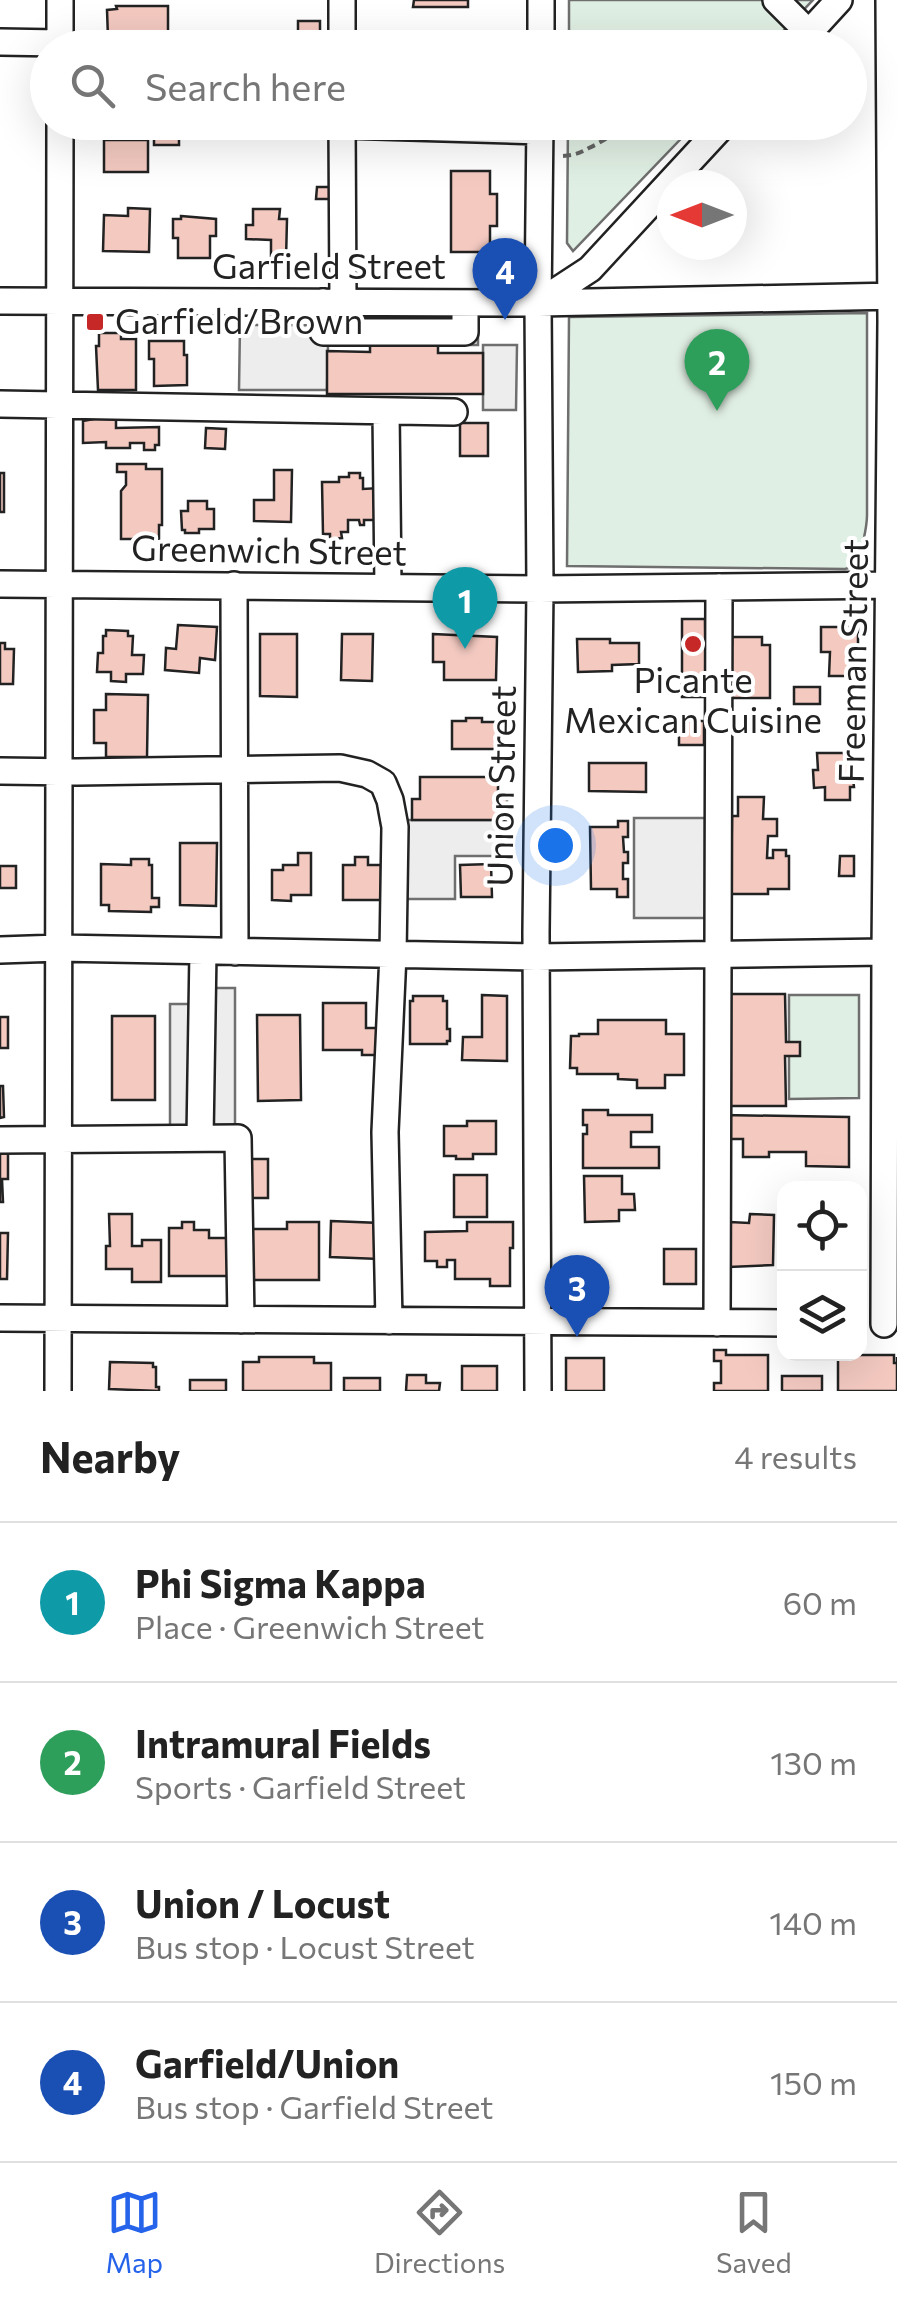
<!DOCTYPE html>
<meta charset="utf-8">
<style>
body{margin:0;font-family:Commissioner,sans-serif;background:#f2f2f2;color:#222}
.controls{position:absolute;right:30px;bottom:30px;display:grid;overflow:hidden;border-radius:20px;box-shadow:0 10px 40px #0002}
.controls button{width:90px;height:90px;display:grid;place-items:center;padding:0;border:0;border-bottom:2px solid #e0e0e0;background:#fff;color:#222;font:50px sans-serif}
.compass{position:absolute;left:657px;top:170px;width:90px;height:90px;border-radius:50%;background:#fff;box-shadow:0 10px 40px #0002;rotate:270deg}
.you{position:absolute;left:555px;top:845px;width:35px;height:35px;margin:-25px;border:8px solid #fff;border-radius:50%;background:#1a73e8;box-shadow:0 0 0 15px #1a73e833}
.badge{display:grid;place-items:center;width:65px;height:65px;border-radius:50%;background:#2563eb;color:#fff;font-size:32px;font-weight:700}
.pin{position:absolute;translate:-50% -82px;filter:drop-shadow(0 2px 5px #0008)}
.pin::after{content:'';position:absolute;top:52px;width:35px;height:30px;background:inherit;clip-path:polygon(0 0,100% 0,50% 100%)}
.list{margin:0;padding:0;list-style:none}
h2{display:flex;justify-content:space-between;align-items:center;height:130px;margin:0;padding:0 40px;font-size:42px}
h2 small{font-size:32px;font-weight:400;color:#767676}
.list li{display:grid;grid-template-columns:65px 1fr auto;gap:30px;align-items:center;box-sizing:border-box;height:160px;padding:0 40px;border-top:2px solid #e0e0e0}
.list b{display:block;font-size:38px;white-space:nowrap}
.list p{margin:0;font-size:32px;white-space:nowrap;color:#767676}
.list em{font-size:32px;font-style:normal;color:#767676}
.icon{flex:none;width:55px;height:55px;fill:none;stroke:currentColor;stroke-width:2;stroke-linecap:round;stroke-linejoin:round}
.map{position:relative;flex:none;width:897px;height:1391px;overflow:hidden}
.search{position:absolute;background:#fff;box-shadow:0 10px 40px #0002;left:30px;right:30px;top:30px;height:110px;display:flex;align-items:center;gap:25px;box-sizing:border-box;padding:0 35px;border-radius:55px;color:#767676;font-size:38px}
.sheet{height:770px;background:#fff}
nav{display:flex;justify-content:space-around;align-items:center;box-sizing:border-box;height:140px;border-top:2px solid #e0e0e0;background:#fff;font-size:28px;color:#767676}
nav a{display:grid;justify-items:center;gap:5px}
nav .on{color:#2563eb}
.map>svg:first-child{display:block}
.green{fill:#e0efe3;stroke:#6f6f6f;stroke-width:2.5}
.parking{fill:#ededed;stroke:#6f6f6f;stroke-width:2.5}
.building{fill:#f3c9c0;stroke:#222;stroke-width:2.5}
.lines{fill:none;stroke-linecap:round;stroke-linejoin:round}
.minor-casing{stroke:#222;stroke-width:30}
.path{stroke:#646464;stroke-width:4;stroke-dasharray:8 5;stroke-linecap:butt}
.minor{stroke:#fff;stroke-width:25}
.poi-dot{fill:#c62828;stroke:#fff;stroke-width:4}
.labels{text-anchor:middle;stroke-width:8;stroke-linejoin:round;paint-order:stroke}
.street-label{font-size:35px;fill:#222;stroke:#fff}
.poi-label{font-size:35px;fill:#222;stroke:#fff;text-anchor:start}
</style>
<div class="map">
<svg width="897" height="1391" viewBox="0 0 897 1391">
<rect width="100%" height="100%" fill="#fff"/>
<path class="green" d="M 569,0 L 813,0 L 768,47 L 569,48 Z
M 568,123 L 696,123 L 573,251 L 567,243 Z
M 867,313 L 867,515 C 867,533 860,547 860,565 L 845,569 L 567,566 L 569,317 Z
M 789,995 L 859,995 L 859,1098 L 789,1099 Z"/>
<path class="parking" d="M 240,325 L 478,326 L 478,345 L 328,345 L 327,390 L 239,390 Z
M 483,345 L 517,345 L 516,410 L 483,410 Z
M 634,818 L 705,818 L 705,918 L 634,918 Z
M 401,820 L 500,820 L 500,856 L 455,856 L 455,899 L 401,899 Z
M 193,988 L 235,988 L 235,1129 L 170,1129 L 170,1004 L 192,1004 Z"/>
<path class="building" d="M 414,0 L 468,0 L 468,7 L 413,7 Z
M 116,6 L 168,6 L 168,41 L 117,42 L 117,38 L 108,38 L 107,10 L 117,9 Z
M 298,21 L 320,21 L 320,43 L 298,43 Z
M 271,122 L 304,122 L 304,128 L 271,128 Z
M 154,126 L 179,126 L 179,145 L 154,145 Z
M 104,140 L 148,140 L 148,172 L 104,172 Z
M 451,171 L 490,171 L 490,194 L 497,194 L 497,226 L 490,226 L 490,252 L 451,252 Z
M 317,187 L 333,187 L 333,199 L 316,199 Z
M 128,208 L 150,209 L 149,252 L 103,251 L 104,215 L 128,216 Z
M 253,209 L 280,209 L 279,219 L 287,219 L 286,260 L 271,260 L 271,240 L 246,239 L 246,225 L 253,225 Z
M 181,216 L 216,219 L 216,236 L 210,236 L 210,258 L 178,258 L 178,238 L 173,238 L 173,219 L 181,219 Z
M 99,333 L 121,333 L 121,339 L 136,339 L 136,390 L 98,390 L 96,346 L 99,346 Z
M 149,341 L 184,341 L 184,355 L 187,355 L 187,385 L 154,386 L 154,359 L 149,359 Z
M 370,345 L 438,345 L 438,353 L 483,353 L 483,394 L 327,394 L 327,351 L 370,352 Z
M 94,416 L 116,416 L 116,428 L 159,427 L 159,445 L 155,445 L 155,450 L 144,450 L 144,443 L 130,443 L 130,448 L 106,448 L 106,442 L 83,443 L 83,421 L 94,419 Z
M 460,423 L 488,423 L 488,456 L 460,456 Z
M 206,428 L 226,429 L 225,449 L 205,448 Z
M 117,464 L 146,464 L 146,469 L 162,469 L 162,525 L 159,525 L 159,539 L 121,539 L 121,491 L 126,485 L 126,472 L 117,472 Z
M 274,470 L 292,470 L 291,522 L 254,521 L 254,500 L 274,500 Z
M 0,473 L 4,473 L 4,512 L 0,512 Z
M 349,473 L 360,473 L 360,478 L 363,478 L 363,489 L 380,488 L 378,520 L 364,520 L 364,525 L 360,525 L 359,520 L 348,520 L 348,532 L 341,532 L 342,538 L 330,539 L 330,534 L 323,534 L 322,482 L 339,482 L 339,477 L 349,477 Z
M 188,501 L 207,501 L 207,509 L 214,509 L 214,529 L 199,529 L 199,533 L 185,533 L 185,530 L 182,530 L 181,511 L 188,511 Z
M 682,619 L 705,619 L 706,697 L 682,697 Z
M 178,625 L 217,627 L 215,660 L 200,658 L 199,673 L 165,670 L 166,648 L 176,649 Z
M 821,627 L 858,627 L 858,648 L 854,649 L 854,676 L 829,676 L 830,652 L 821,652 Z
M 106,630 L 128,631 L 128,636 L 133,636 L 132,655 L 144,655 L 143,674 L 126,674 L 126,682 L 111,681 L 111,672 L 97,672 L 98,653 L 103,653 L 103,636 L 106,636 Z
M 260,634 L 297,634 L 297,697 L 260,696 Z
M 342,634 L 373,634 L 372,681 L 341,680 Z
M 433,634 L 497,637 L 496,680 L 444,680 L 444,662 L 433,662 Z
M 732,637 L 762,637 L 762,645 L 770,645 L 770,698 L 728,698 L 728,644 L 732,644 Z
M 577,639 L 610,639 L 610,643 L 639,643 L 639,664 L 612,665 L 612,671 L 578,672 Z
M 0,643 L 5,643 L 5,649 L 14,649 L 13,684 L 0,684 Z
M 794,687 L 820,687 L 820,704 L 794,704 Z
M 106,694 L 148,695 L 147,757 L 106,757 L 106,743 L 94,743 L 94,710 L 106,710 Z
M 466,718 L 482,718 L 482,722 L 497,722 L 497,749 L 452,749 L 452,721 L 466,721 Z
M 679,721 L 704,721 L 704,745 L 679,745 Z
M 817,753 L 850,753 L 854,787 L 850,787 L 850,800 L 825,800 L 825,787 L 814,788 L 813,770 L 818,770 Z
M 589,763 L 646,763 L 646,792 L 589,791 Z
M 420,777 L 498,777 L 498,797 L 507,797 L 507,820 L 412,820 L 412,799 L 420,799 Z
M 738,797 L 764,797 L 763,819 L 777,819 L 777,836 L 768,836 L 767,858 L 773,858 L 773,850 L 786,850 L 786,856 L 789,856 L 789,889 L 768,889 L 768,894 L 731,894 L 732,816 L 738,816 Z
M 618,821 L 628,821 L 628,837 L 623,837 L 624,852 L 628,852 L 628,863 L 623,863 L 623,879 L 628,879 L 628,897 L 617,897 L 617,889 L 591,889 L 590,827 L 618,827 Z
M 180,843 L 217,843 L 216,906 L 180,905 Z
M 298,853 L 311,853 L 311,895 L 291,895 L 291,901 L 272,900 L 272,870 L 283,870 L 283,865 L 298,865 Z
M 840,856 L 854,856 L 854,876 L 839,876 Z
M 355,857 L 368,857 L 368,865 L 381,865 L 381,900 L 343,900 L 343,865 L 355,865 Z
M 131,859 L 149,859 L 149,865 L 152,865 L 152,898 L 159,898 L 159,907 L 151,907 L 151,912 L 109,911 L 109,905 L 101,905 L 101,864 L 131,865 Z
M 491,864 L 492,897 L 461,897 L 460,865 Z
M 0,866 L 16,866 L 16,888 L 0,888 Z
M 722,994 L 785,994 L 786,1042 L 800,1042 L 800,1056 L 785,1056 L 786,1106 L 722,1106 Z
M 482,995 L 507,996 L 507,1061 L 462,1060 L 463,1037 L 482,1037 Z
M 413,996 L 443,996 L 443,1001 L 447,1001 L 447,1029 L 450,1029 L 450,1041 L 447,1041 L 447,1044 L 410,1044 L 410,1001 L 413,1001 Z
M 323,1003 L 366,1003 L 366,1028 L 378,1028 L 378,1055 L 362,1055 L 362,1050 L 323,1050 Z
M 257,1015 L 300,1015 L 301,1100 L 258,1101 Z
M 112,1016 L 155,1016 L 155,1100 L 112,1100 Z
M 0,1017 L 8,1017 L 8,1048 L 0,1048 Z
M 598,1020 L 666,1020 L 666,1034 L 684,1034 L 684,1075 L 665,1075 L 665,1088 L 637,1088 L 637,1080 L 618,1079 L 618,1074 L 577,1074 L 577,1068 L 570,1068 L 571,1036 L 579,1036 L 579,1034 L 598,1034 Z
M 0,1086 L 3,1086 L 4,1117 L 0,1118 Z
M 583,1110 L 608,1110 L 608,1115 L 652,1115 L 652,1132 L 631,1132 L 631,1147 L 659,1147 L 659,1168 L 583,1168 L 583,1134 L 587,1134 L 587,1125 L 583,1125 Z
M 723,1115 L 849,1117 L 849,1167 L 806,1166 L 806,1152 L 769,1152 L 769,1157 L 743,1157 L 743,1139 L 722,1139 Z
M 467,1121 L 496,1121 L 496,1154 L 473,1154 L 473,1159 L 456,1159 L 456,1156 L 444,1156 L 444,1126 L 467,1126 Z
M 0,1150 L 8,1150 L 8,1179 L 2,1179 L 3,1202 L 0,1202 Z
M 247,1159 L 268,1159 L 268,1198 L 247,1198 Z
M 454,1175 L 487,1175 L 487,1217 L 454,1217 Z
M 584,1176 L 622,1176 L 622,1194 L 634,1194 L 635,1210 L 619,1210 L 619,1221 L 585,1222 Z
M 109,1214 L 132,1214 L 132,1246 L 142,1246 L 142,1240 L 161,1240 L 161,1282 L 132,1282 L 132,1269 L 106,1269 L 106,1246 L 110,1246 Z
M 750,1214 L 774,1215 L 773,1265 L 729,1267 L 730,1222 L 749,1223 Z
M 331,1221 L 380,1223 L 379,1259 L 330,1257 Z
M 182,1222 L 194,1222 L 194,1230 L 209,1230 L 209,1238 L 230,1238 L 233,1276 L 169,1276 L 169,1228 L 182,1228 Z
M 287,1222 L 319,1222 L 319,1280 L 247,1280 L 247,1229 L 287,1229 Z
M 467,1222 L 513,1222 L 513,1248 L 510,1248 L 510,1286 L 490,1286 L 490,1279 L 455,1279 L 455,1260 L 447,1260 L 447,1267 L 437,1267 L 437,1261 L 425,1261 L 425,1232 L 467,1231 Z
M 0,1233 L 8,1233 L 7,1279 L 0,1279 Z
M 664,1249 L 696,1249 L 696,1284 L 664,1284 Z
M 714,1350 L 726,1350 L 726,1355 L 768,1355 L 768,1391 L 714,1391 L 714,1383 L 721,1383 L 721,1361 L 714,1361 Z
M 838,1355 L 894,1355 L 894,1363 L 897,1363 L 897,1357 L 897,1391 L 838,1391 Z
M 259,1357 L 314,1357 L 314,1363 L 331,1363 L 331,1391 L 243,1391 L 243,1362 L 259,1362 Z
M 566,1358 L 604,1358 L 604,1391 L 566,1391 Z
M 110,1362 L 153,1363 L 153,1367 L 156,1367 L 156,1387 L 159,1387 L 159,1391 L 109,1389 Z
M 462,1366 L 497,1366 L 497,1391 L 462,1391 Z
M 407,1375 L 426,1375 L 426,1383 L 440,1383 L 439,1391 L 406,1391 Z
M 782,1376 L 822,1376 L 822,1391 L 782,1391 Z
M 344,1378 L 380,1378 L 380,1391 L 344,1391 Z
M 190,1380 L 226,1380 L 226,1391 L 190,1391 Z"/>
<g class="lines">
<defs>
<path id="minor" d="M 776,0 L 809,33
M 0,42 L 60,43
M 60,48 L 60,0
M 342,48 L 342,0
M 541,48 L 541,0
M 795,48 L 839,0
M 342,122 L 343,302
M 342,125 L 540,131
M 0,301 L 538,303 L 897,296
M 323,302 L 323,332 L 465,332 L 465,303
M 538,303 L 590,269 L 726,122
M 0,404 L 454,412
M 386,411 L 388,587
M 0,584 L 540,589 L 897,585
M 234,585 L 235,952
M 0,771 L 77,772 L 340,768 L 367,774 L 383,783 L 390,800 L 395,827 L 393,954 L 385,1132 L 389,1321
M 0,950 L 59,948 L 536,957 L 885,952
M 200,1138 L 203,951
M 0,1140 L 238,1138 L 241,1320
M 0,1318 L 784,1323
M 717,1323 L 719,587
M 884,1324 L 885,952 L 891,322 L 889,0
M 58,1391 L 60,122
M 538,1391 L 536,932 L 540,589 L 538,303 L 540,122"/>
</defs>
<use href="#minor" class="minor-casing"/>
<path class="path" d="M 563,156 C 578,155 583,151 595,145 C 607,138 613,136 620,122"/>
<use href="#minor" class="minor"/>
</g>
<g class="poi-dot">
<rect x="85" y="312" width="20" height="20" rx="5"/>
<circle cx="693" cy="644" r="10"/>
</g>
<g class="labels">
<g class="street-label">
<text x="329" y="279">Garfield Street</text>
<text transform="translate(269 551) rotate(1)" y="12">Greenwich Street</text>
<text transform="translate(854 661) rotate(-89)" y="12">Freeman Street</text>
<text transform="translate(502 786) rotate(-89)" y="12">Union Street</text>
</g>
<g class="poi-label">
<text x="115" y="334">Garfield/Brown</text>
<text x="693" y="693" text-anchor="middle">Picante<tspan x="693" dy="40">Mexican Cuisine</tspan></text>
</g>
</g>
</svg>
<div class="controls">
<button><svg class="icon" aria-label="locate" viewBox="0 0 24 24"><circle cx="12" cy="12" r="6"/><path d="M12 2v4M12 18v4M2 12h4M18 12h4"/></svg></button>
<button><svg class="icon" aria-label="layers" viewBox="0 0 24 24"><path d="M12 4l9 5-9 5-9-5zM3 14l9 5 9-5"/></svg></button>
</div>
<svg class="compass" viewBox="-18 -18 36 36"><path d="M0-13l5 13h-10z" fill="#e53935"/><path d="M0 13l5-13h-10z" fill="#767676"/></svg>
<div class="you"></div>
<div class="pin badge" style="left:465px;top:649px;background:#0f9aa8">1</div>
<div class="pin badge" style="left:717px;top:411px;background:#2e9e5b">2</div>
<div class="pin badge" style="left:577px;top:1337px;background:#1a4fb4">3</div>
<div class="pin badge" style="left:505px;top:320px;background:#1a4fb4">4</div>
<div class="search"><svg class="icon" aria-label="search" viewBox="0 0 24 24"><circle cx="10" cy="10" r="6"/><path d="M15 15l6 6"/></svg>Search here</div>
</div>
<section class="sheet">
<h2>Nearby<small>4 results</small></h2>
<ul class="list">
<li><span class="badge" style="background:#0f9aa8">1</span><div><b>Phi Sigma Kappa</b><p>Place · Greenwich Street</p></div><em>60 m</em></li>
<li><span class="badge" style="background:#2e9e5b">2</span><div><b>Intramural Fields</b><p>Sports · Garfield Street</p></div><em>130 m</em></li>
<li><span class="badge" style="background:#1a4fb4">3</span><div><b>Union / Locust</b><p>Bus stop · Locust Street</p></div><em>140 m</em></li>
<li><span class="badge" style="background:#1a4fb4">4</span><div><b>Garfield/Union</b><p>Bus stop · Garfield Street</p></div><em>150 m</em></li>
</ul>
</section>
<nav>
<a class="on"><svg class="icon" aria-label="map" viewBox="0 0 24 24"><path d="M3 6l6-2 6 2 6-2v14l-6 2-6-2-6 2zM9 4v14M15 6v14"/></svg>Map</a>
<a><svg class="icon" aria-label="directions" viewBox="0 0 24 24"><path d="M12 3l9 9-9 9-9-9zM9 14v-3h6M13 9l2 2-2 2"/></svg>Directions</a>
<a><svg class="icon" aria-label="saved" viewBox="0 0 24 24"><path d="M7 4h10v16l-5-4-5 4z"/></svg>Saved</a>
</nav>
